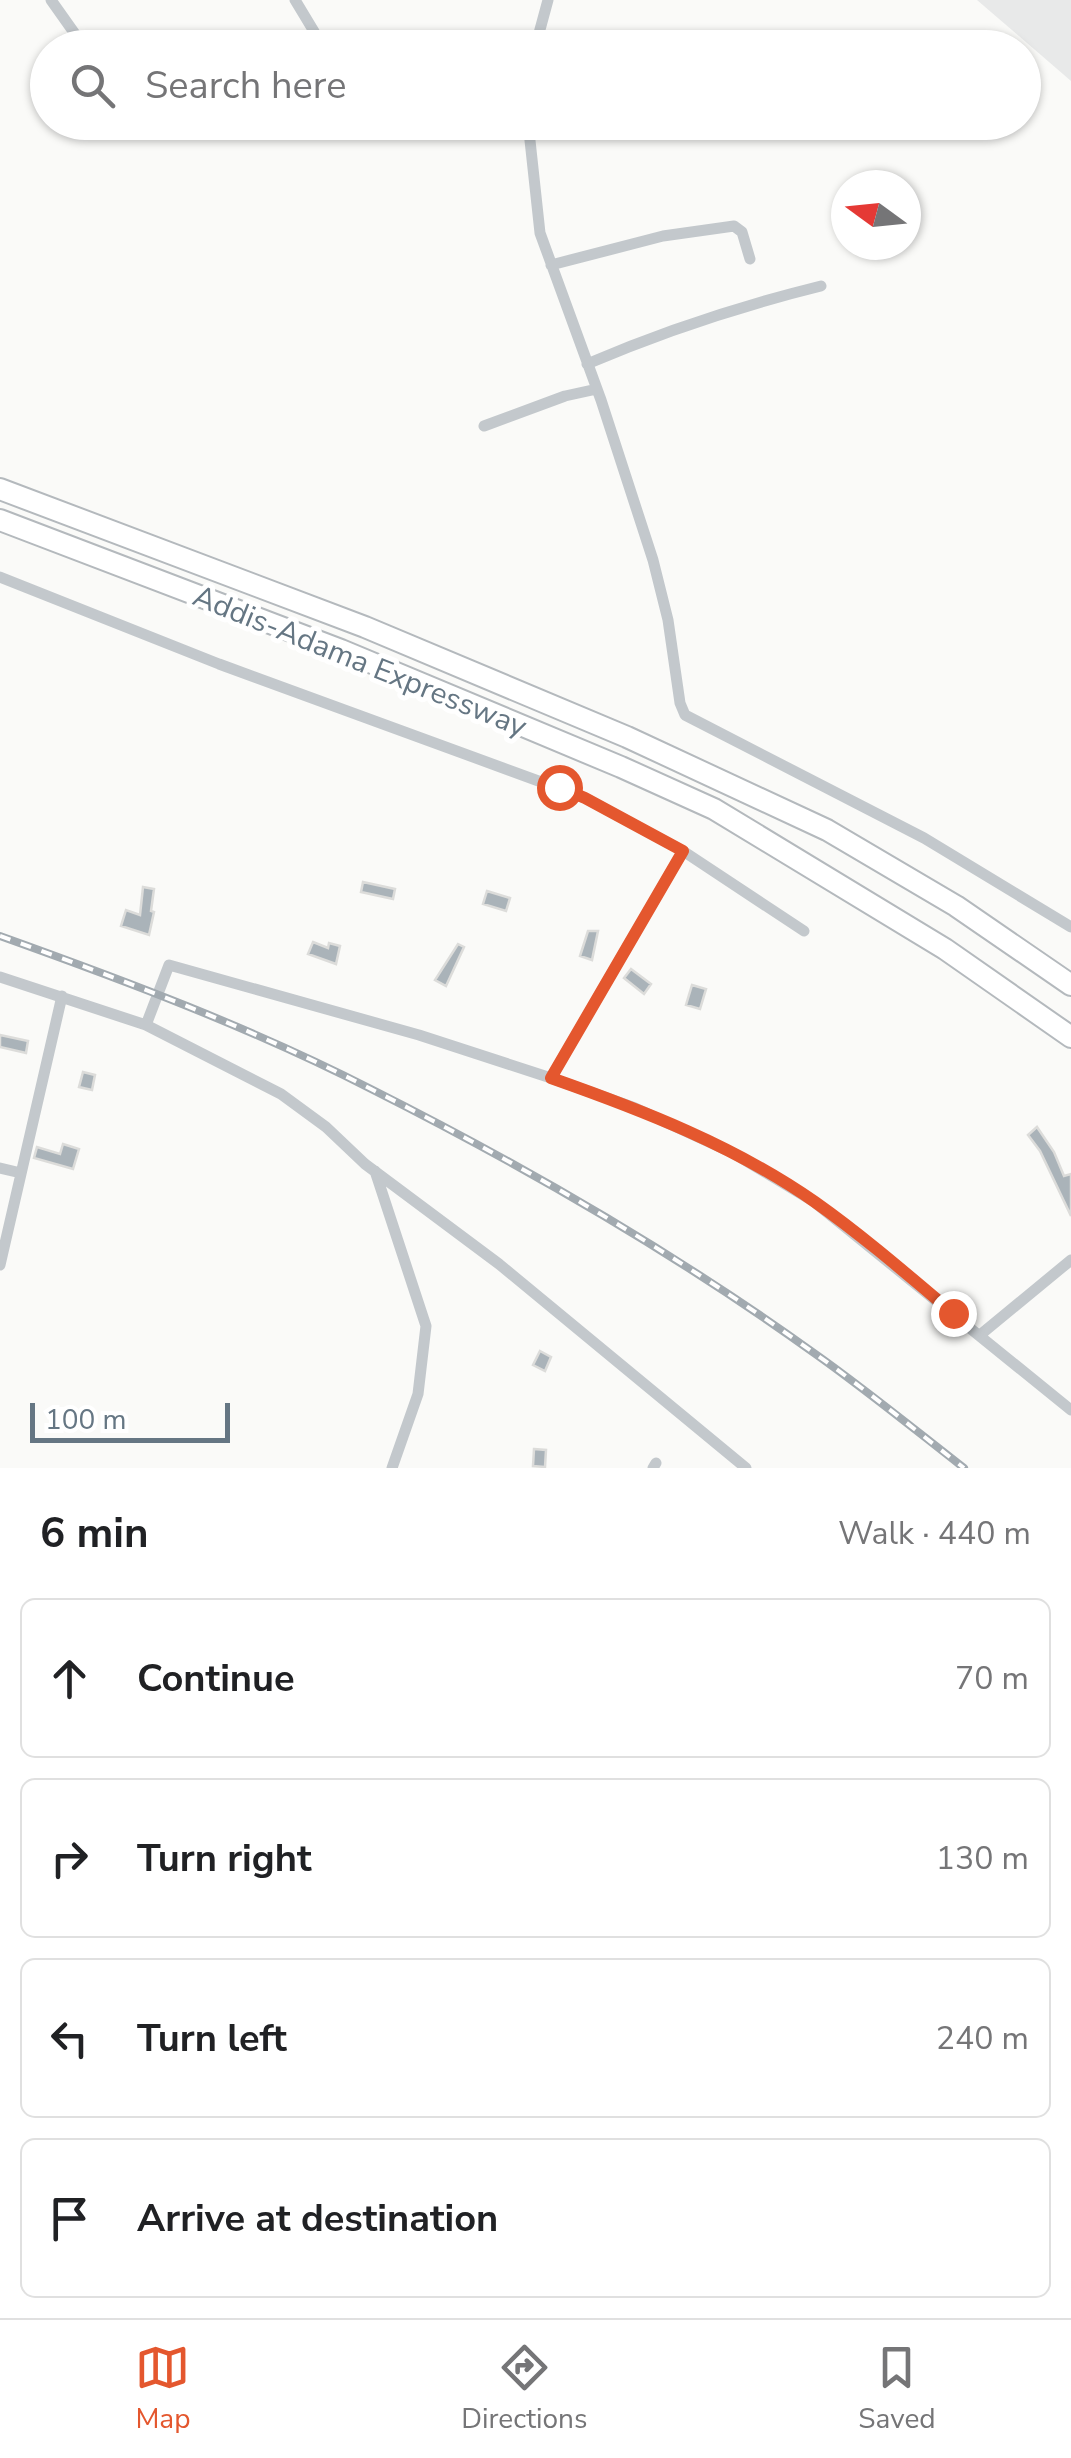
<!DOCTYPE html>
<meta charset="utf-8">
<style>
body{margin:0;font-family:"Nunito Sans",sans-serif;background:#f6f6f6;color:#202124}
.compass{position:absolute;left:831px;top:170px;width:90px;height:90px;border-radius:50%;background:#fff;box-shadow:0 2px 8px #0004;rotate:285deg}
.scale{position:absolute;left:30px;bottom:25px;width:200px;box-sizing:border-box;padding-left:10px;border:5px solid #657683;border-top:0;font-size:28px;line-height:35px;white-space:nowrap;color:#657683;-webkit-text-stroke:8px #fff;paint-order:stroke}
.stop{position:absolute;width:30px;height:30px;margin:-22px;border:8px solid #e4572e;border-radius:50%;background:#fff}
.stop.end{background:#e4572e;border-color:#fff;box-shadow:0 2px 10px #0008}
.list{margin:0;padding:0;list-style:none}
h2{display:flex;justify-content:space-between;align-items:center;height:130px;margin:0;padding:0 40px;font-size:42px}
h2 small{font-size:32px;font-weight:400;color:#757577}
.list li{display:grid;grid-template-columns:65px 1fr auto;gap:30px;align-items:center;box-sizing:border-box;height:160px;margin:0 20px 20px;padding:0 20px;border:2px solid #e0e0e0;border-radius:15px}
.list b{display:block;font-size:38px;white-space:nowrap}
.list em{font-size:32px;font-style:normal;color:#757577}
.icon{flex:none;width:55px;height:55px;fill:none;stroke:currentColor;stroke-width:2;stroke-linecap:round;stroke-linejoin:round}
.map{position:relative;flex:none;width:1071px;height:1468px;overflow:hidden}
.search{position:absolute;background:#fff;box-shadow:0 2px 8px #0004;left:30px;right:30px;top:30px;height:110px;display:flex;align-items:center;gap:25px;box-sizing:border-box;padding:0 35px;border-radius:55px;color:#757577;font-size:38px}
.sheet{height:850px;background:#fff}
nav{display:flex;justify-content:space-around;align-items:center;box-sizing:border-box;height:140px;border-top:2px solid #e0e0e0;background:#fff;font-size:28px;color:#757577}
nav a{display:grid;justify-items:center;gap:5px}
nav .on{color:#e4572e}
.map>svg:first-child{display:block}
.built{fill:#e8e9e9}
.building{fill:#aab3b9;stroke:#dcdcda;stroke-width:2.5}
.lines{fill:none;stroke-linecap:round;stroke-linejoin:round}
.highway-casing{stroke:#b4b9bd;stroke-width:24}
.street{stroke:#c3c8cc;stroke-width:11}
.highway{stroke:#fff;stroke-width:20}
.rail-casing{stroke:#a2aab0;stroke-width:8}
.rail{stroke:#fff;stroke-width:4;stroke-dasharray:11;stroke-linecap:butt}
.route{stroke:#e4572e;stroke-width:12}
.labels{text-anchor:middle;stroke-width:10;stroke-linejoin:round;paint-order:stroke}
.street-label{font-size:30px;fill:#657683;stroke:#fff}
</style>
<div class="map">
<svg width="1071" height="1468" viewBox="0 0 1071 1468">
<rect width="100%" height="100%" fill="#fafaf8"/>
<path class="built" d="M 977,0 L 1071,0 L 1071,81 Z"/>
<path class="building" d="M 363,882 L 395,889 L 393,899 L 361,892 Z
M 143,887 L 154,889 L 151,911 L 154,912 L 149,935 L 121,926 L 126,910 L 140,915 Z
M 487,891 L 510,898 L 506,911 L 483,904 Z
M 588,931 L 598,931 L 592,960 L 580,956 Z
M 313,942 L 328,948 L 329,943 L 340,946 L 336,964 L 308,954 Z
M 458,944 L 464,947 L 446,986 L 435,980 Z
M 631,969 L 651,984 L 644,994 L 624,978 Z
M 692,985 L 706,989 L 700,1009 L 686,1005 Z
M 0,1035 L 28,1041 L 26,1053 L 0,1047 Z
M 83,1072 L 95,1075 L 92,1090 L 79,1087 Z
M 1037,1127 L 1054,1152 L 1064,1176 L 1071,1174 L 1071,1216 L 1040,1151 L 1028,1135 Z
M 63,1144 L 79,1149 L 73,1169 L 34,1158 L 37,1147 L 60,1154 Z
M 540,1351 L 551,1357 L 545,1371 L 533,1365 Z
M 534,1449 L 546,1450 L 545,1467 L 533,1466 Z"/>
<g class="lines">
<defs>
<path id="highway" d="M 0,489 L 365,627 L 627,737 L 827,830 L 956,906 L 1071,985
M 0,520 L 341,650 L 621,767 L 714,809 L 945,949 L 1071,1037"/>
</defs>
<use href="#highway" class="highway-casing"/>
<path class="street" d="M 51,0 L 85,48
M 295,0 L 324,48
M 535,48 L 548,0
M 235,122 C 265,143 294,134 326,122
M 528,122 L 540,233 L 601,400 L 653,560 L 668,620 L 680,703 L 685,715 L 924,838 L 1071,927
M 551,265 L 663,236 L 734,226 L 742,232 L 750,259
M 587,364 C 664,331 740,306 821,286
M 484,426 L 565,396 L 597,389
M 0,577 L 219,664 L 585,798 L 683,851 L 804,931
M 0,977 L 146,1025 L 281,1094 L 326,1127 L 365,1164 L 499,1264 L 746,1468
M 146,1025 L 169,965 L 419,1035 L 551,1078 L 635,1108 L 733,1153 L 813,1201 L 1071,1410
M 551,1078 L 683,851
M 0,1168 L 21,1173
M 375,1171 L 426,1326 L 418,1394 L 392,1468
M 0,1265 L 62,996
M 980,1335 L 1071,1260
M 653,1468 L 656,1463"/>
<use href="#highway" class="highway"/>
<defs>
<path id="rail" d="M 0,936 C 126,981 252,1028 371,1089 C 524,1166 675,1253 814,1353 C 865,1389 914,1429 964,1468"/>
</defs>
<use href="#rail" class="rail-casing"/>
<use href="#rail" class="rail"/>
</g>
<g class="lines">
<path class="route" d="M 559,787 L 585,798 L 683,851 L 551,1078 C 642,1110 735,1146 815,1202 C 863,1236 908,1275 953,1313"/>
</g>
<g class="labels">
<g class="street-label">
<text transform="translate(360 661) rotate(22)" y="10">Addis-Adama Expressway</text>
</g>
</g>
</svg>
<svg class="compass" viewBox="-18 -18 36 36"><path d="M0-13l5 13h-10z" fill="#e53935"/><path d="M0 13l5-13h-10z" fill="#757577"/></svg>
<div class="scale">100 m</div>
<div class="stop" style="left:559px;top:787px"></div>
<div class="stop end" style="left:953px;top:1313px"></div>
<div class="search"><svg class="icon" aria-label="search" viewBox="0 0 24 24"><circle cx="10" cy="10" r="6"/><path d="M15 15l6 6"/></svg>Search here</div>
</div>
<section class="sheet">
<h2>6 min<small>Walk · 440 m</small></h2>
<ul class="list">
<li><svg class="icon" aria-label="ahead" viewBox="0 0 24 24"><path d="M12 20V5M6 11l6-6 6 6"/></svg><div><b>Continue</b></div><em>70 m</em></li>
<li><svg class="icon" aria-label="right" viewBox="0 0 24 24"><path d="M7 20v-9h11M14 6l5 5-5 5"/></svg><div><b>Turn right</b></div><em>130 m</em></li>
<li><svg class="icon" aria-label="left" viewBox="0 0 24 24"><path d="M17 20v-9H6M10 6l-5 5 5 5"/></svg><div><b>Turn left</b></div><em>240 m</em></li>
<li><svg class="icon" aria-label="arrive" viewBox="0 0 24 24"><path d="M6 21V4h12l-3 4 3 4H6"/></svg><div><b>Arrive at destination</b></div></li>
</ul>
</section>
<nav>
<a class="on"><svg class="icon" aria-label="map" viewBox="0 0 24 24"><path d="M3 6l6-2 6 2 6-2v14l-6 2-6-2-6 2zM9 4v14M15 6v14"/></svg>Map</a>
<a><svg class="icon" aria-label="directions" viewBox="0 0 24 24"><path d="M12 3l9 9-9 9-9-9zM9 14v-3h6M13 9l2 2-2 2"/></svg>Directions</a>
<a><svg class="icon" aria-label="saved" viewBox="0 0 24 24"><path d="M7 4h10v16l-5-4-5 4z"/></svg>Saved</a>
</nav>
